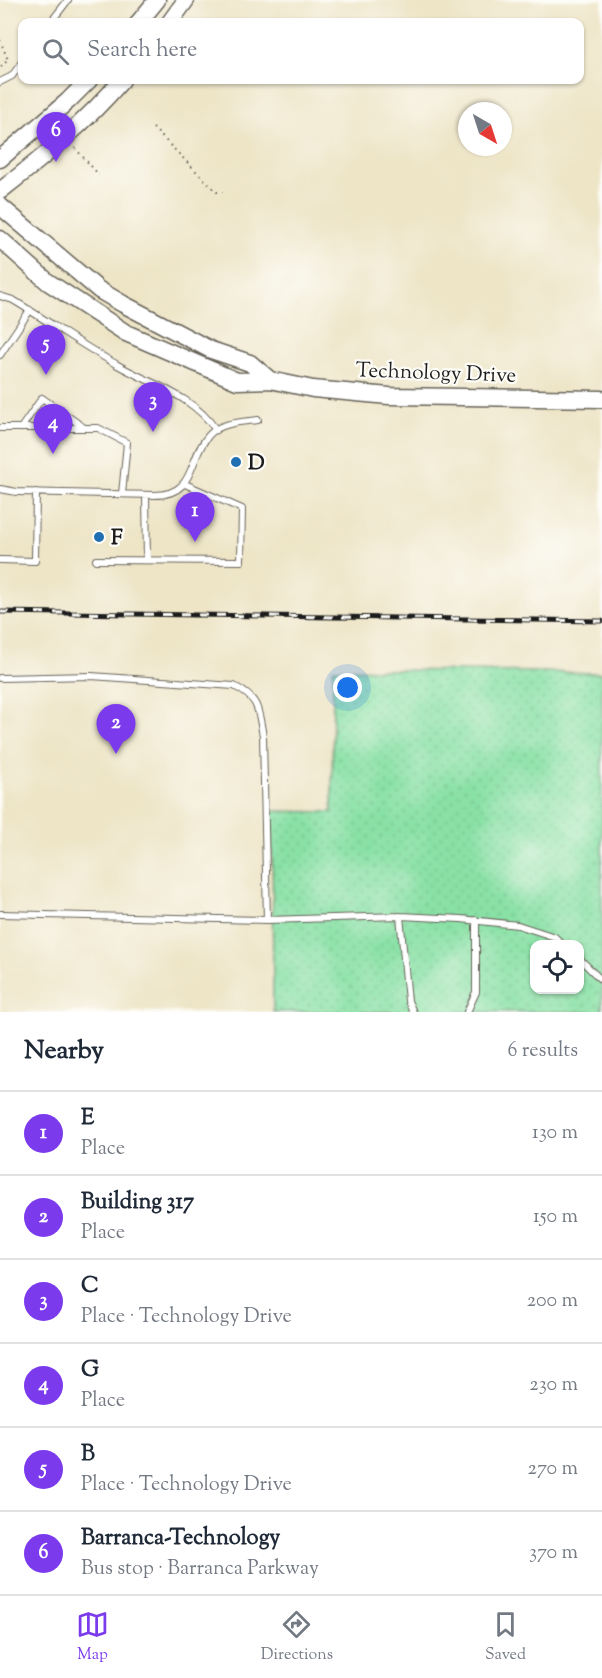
<!DOCTYPE html>
<meta charset="utf-8">
<style>
body{margin:0;font-family:"Sorts Mill Goudy",serif;background:#f2f2f3;color:#1f2937}
.controls{position:absolute;right:18px;bottom:18px;display:grid;overflow:hidden;border-radius:12px;box-shadow:0 2px 4px #0004}
.controls button{width:54px;height:54px;display:grid;place-items:center;padding:0;border:0;border-bottom:2px solid #e0e1e3;background:#fff;color:#1f2937;font:30px sans-serif}
.compass{position:absolute;left:458px;top:102px;width:54px;height:54px;border-radius:50%;background:#fff;box-shadow:0 2px 4px #0004;rotate:141deg}
.you{position:absolute;left:348px;top:688px;width:21px;height:21px;margin:-15px;border:4px solid #fff;border-radius:50%;background:#1a73e8;box-shadow:0 0 0 9px #1a73e833}
.badge{display:grid;place-items:center;width:39px;height:39px;border-radius:50%;background:#7c3aed;color:#fff;font-size:20px;font-weight:700}
.pin{position:absolute;translate:-50% -50px;filter:drop-shadow(0 2px 3px #0008)}
.pin::after{content:'';position:absolute;top:32px;width:21px;height:18px;background:inherit;clip-path:polygon(0 0,100% 0,50% 100%)}
.list{margin:0;padding:0;list-style:none}
h2{display:flex;justify-content:space-between;align-items:center;height:78px;margin:0;padding:0 24px;font-size:26px}
h2 small{font-size:20px;font-weight:400;color:#747a83}
.list li{display:grid;grid-template-columns:39px 1fr auto;gap:18px;align-items:center;box-sizing:border-box;height:84px;padding:0 24px;border-top:2px solid #e0e1e3}
.list b{display:block;font-size:22px;white-space:nowrap}
.list p{margin:0;font-size:20px;white-space:nowrap;color:#747a83}
.list em{font-size:20px;font-style:normal;color:#747a83}
.icon{flex:none;width:33px;height:33px;fill:none;stroke:currentColor;stroke-width:2;stroke-linecap:round;stroke-linejoin:round}
.map{position:relative;flex:none;width:602px;height:1012px;overflow:hidden}
.search{position:absolute;background:#fff;box-shadow:0 2px 4px #0004;left:18px;right:18px;top:18px;height:66px;display:flex;align-items:center;gap:15px;box-sizing:border-box;padding:0 21px;border-radius:12px;color:#747a83;font-size:22px}
.sheet{height:582px;background:#fff}
nav{display:flex;justify-content:space-around;align-items:center;box-sizing:border-box;height:84px;border-top:2px solid #e0e1e3;background:#fff;font-size:16px;color:#747a83}
nav a{display:grid;justify-items:center;gap:3px}
nav .on{color:#7c3aed}
.map>svg:first-child{display:block}
.grass{fill:url(#grass-dots);stroke:#527e61;stroke-width:1.5;fill-rule:evenodd}
.lines{fill:none;stroke-linecap:round;stroke-linejoin:round}
.lane-casing{stroke:#666258;stroke-width:8}
.secondary-casing{stroke:#666258;stroke-width:19}
.path{stroke:#666258;stroke-width:2;stroke-dasharray:1.5 4.5;stroke-linecap:butt}
.lane{stroke:#fff;stroke-width:6}
.secondary{stroke:#fff;stroke-width:16}
.rail-casing{stroke:#1c1c1c;stroke-width:5}
.rail{stroke:#fdfcf7;stroke-width:3;stroke-dasharray:9;stroke-linecap:butt}
.poi-dot{fill:#1f6fb2;stroke:#fdfcf7;stroke-width:2}
.labels{text-anchor:middle;stroke-width:4.5;stroke-linejoin:round;paint-order:stroke}
.street-label{font-size:21px;fill:#1c1c1c;stroke:#fdfcf7}
.poi-label{font-size:21px;font-weight:bold;fill:#1c1c1c;stroke:#fdfcf7;text-anchor:start}
</style>
<div class="map">
<svg width="602" height="1012" viewBox="0 0 602 1012">
<defs>
<pattern id="grass-dots" width="8" height="8" patternUnits="userSpaceOnUse" patternTransform="scale(1.5)"><rect width="8" height="8" fill="#89e1a6"/><path d="M2 2h.1M6 6h.1" fill="none" stroke="#76c08e" stroke-width="1.8" stroke-linecap="round"/></pattern>
</defs>
<rect width="100%" height="100%" fill="#fdfcf7"/>
<filter id="ink" filterUnits="userSpaceOnUse"><feTurbulence type="fractalNoise" baseFrequency=".0167" numOctaves="2"/><feDisplacementMap in="SourceGraphic" scale="12" xChannelSelector="R" yChannelSelector="G"/><feConvolveMatrix kernelMatrix="1 2 1 2 8 2 1 2 1" color-interpolation-filters="sRGB"/></filter>
<filter id="wash" filterUnits="userSpaceOnUse"><feTurbulence type="fractalNoise" baseFrequency=".008" numOctaves="4" result="noise"/><feDisplacementMap in="SourceGraphic" scale="24" xChannelSelector="R" yChannelSelector="G"/><feGaussianBlur stdDeviation="1.35" result="paint"/><feColorMatrix in="noise" values="0 0 0 0 0 0 0 0 0 0 0 0 0 0 0 0 0 1.4 0 .05"/><feComposite in="paint" operator="in"/></filter>
<g filter="url(#wash)">
<rect width="100%" height="100%" fill="#eee5c7"/>
<path class="grass" d="M 333,669 L 602,673 L 602,1012 L 273,1012 L 272,811 L 332,812 ZM 534,945 L 580,945 L 580,990 L 534,990 Z"/>
</g>
<g filter="url(#ink)">
<g class="lines">
<defs>
<path id="lane" d="M 51,22 L 68,0
M 0,82 L 12,76 L 22,62
M 0,296 L 13,300 C 48,321 81,345 116,364 C 150,384 193,395 216,430
M 0,355 L 30,310
M 0,428 L 98,428 L 127,443 L 122,494
M 21,428 L 42,398 L 83,427
M 0,489 L 17,492 L 154,495 C 197,495 187,459 209,435 C 221,422 243,422 258,420
M 146,495 L 147,560
M 0,560 L 35,561 L 36,492
M 96,560 L 241,561 L 242,509 L 185,484
M 0,678 L 91,676 L 234,686 C 260,699 258,710 263,736 L 267,920
M 0,914 L 267,920 L 400,916 L 461,919 L 518,925 L 555,937 L 563,945
M 400,916 L 408,1001 L 413,1012
M 580,959 L 602,981
M 467,1012 L 476,992 L 476,920"/>
<path id="secondary" d="M 139,22 L 157,0
M 170,22 L 186,0
M 0,159 L 68,101 L 89,80
M 0,191 C 44,157 86,122 122,80
M 0,206 L 99,290 L 123,304 L 211,350 L 250,363 L 270,380
M 0,239 L 48,282 L 126,333 L 237,381 L 270,380 L 313,389 L 389,396 L 602,399"/>
</defs>
<use href="#lane" class="lane-casing"/>
<use href="#secondary" class="secondary-casing"/>
<path class="path" d="M 0,40 L 8,60 L 0,68
M 153,128 L 217,192 L 223,192
M 75,148 L 99,175"/>
<use href="#lane" class="lane"/>
<use href="#secondary" class="secondary"/>
<defs>
<path id="rail" d="M 0,612 L 602,621"/>
</defs>
<use href="#rail" class="rail-casing"/>
<use href="#rail" class="rail"/>
</g>
</g>
<g class="poi-dot">
<circle cx="236" cy="462" r="6"/>
<circle cx="99" cy="537" r="6"/>
</g>
<g class="labels">
<g class="street-label">
<text transform="translate(436 372) rotate(2)" y="7">Technology Drive</text>
</g>
<g class="poi-label">
<text x="248" y="469">D</text>
<text x="111" y="544">F</text>
</g>
</g>
</svg>
<div class="controls">
<button><svg class="icon" aria-label="locate" viewBox="0 0 24 24"><circle cx="12" cy="12" r="6"/><path d="M12 2v4M12 18v4M2 12h4M18 12h4"/></svg></button>
</div>
<svg class="compass" viewBox="-18 -18 36 36"><path d="M0-13l5 13h-10z" fill="#e53935"/><path d="M0 13l5-13h-10z" fill="#747a83"/></svg>
<div class="you"></div>
<div class="pin badge" style="left:195px;top:542px">1</div>
<div class="pin badge" style="left:116px;top:754px">2</div>
<div class="pin badge" style="left:153px;top:432px">3</div>
<div class="pin badge" style="left:53px;top:454px">4</div>
<div class="pin badge" style="left:46px;top:375px">5</div>
<div class="pin badge" style="left:56px;top:162px">6</div>
<div class="search"><svg class="icon" aria-label="search" viewBox="0 0 24 24"><circle cx="10" cy="10" r="6"/><path d="M15 15l6 6"/></svg>Search here</div>
</div>
<section class="sheet">
<h2>Nearby<small>6 results</small></h2>
<ul class="list">
<li><span class="badge">1</span><div><b>E</b><p>Place</p></div><em>130 m</em></li>
<li><span class="badge">2</span><div><b>Building 317</b><p>Place</p></div><em>150 m</em></li>
<li><span class="badge">3</span><div><b>C</b><p>Place · Technology Drive</p></div><em>200 m</em></li>
<li><span class="badge">4</span><div><b>G</b><p>Place</p></div><em>230 m</em></li>
<li><span class="badge">5</span><div><b>B</b><p>Place · Technology Drive</p></div><em>270 m</em></li>
<li><span class="badge">6</span><div><b>Barranca-Technology</b><p>Bus stop · Barranca Parkway</p></div><em>370 m</em></li>
</ul>
</section>
<nav>
<a class="on"><svg class="icon" aria-label="map" viewBox="0 0 24 24"><path d="M3 6l6-2 6 2 6-2v14l-6 2-6-2-6 2zM9 4v14M15 6v14"/></svg>Map</a>
<a><svg class="icon" aria-label="directions" viewBox="0 0 24 24"><path d="M12 3l9 9-9 9-9-9zM9 14v-3h6M13 9l2 2-2 2"/></svg>Directions</a>
<a><svg class="icon" aria-label="saved" viewBox="0 0 24 24"><path d="M7 4h10v16l-5-4-5 4z"/></svg>Saved</a>
</nav>
